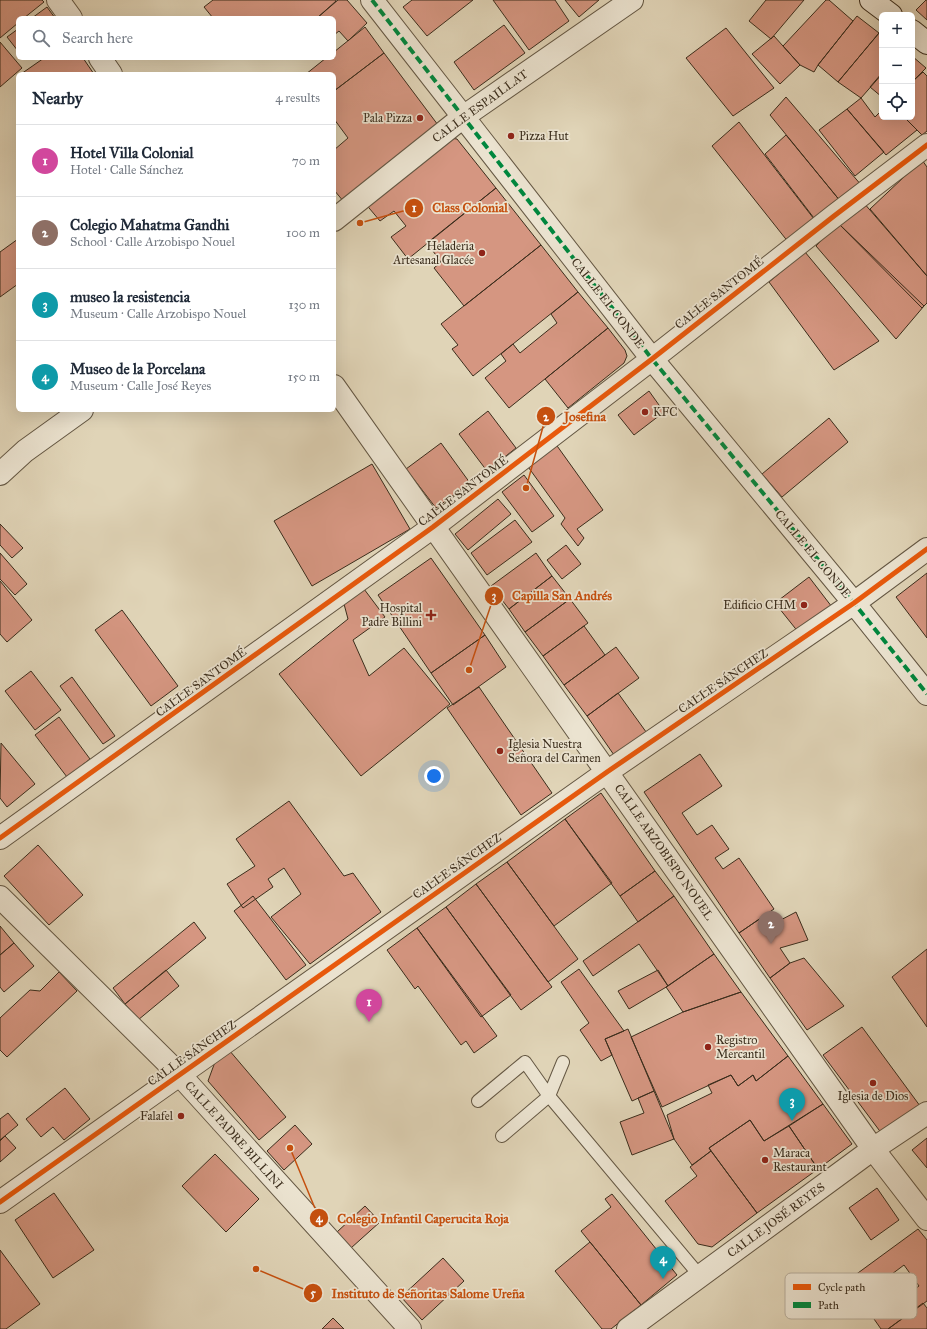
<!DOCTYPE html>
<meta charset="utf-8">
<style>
body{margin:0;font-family:"IM FELL Great Primer",serif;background:#f6f6f7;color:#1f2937}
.controls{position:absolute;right:12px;top:12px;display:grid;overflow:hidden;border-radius:6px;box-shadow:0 4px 16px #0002}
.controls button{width:36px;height:36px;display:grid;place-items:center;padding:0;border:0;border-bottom:1px solid #e0e1e3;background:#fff;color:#1f2937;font:20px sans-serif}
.you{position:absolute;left:434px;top:776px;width:14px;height:14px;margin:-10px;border:3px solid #fff;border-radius:50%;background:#1a73e8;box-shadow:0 0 0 6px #1a73e833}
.badge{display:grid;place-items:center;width:26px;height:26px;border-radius:50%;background:#ea580c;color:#fff;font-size:13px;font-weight:700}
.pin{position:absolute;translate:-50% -33px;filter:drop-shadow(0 1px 2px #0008)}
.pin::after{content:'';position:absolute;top:21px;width:14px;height:12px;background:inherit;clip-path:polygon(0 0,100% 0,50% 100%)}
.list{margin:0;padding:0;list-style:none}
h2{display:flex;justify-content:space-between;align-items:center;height:52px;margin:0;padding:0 16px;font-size:17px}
h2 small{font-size:13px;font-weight:400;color:#747a83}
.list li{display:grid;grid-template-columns:26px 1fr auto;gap:12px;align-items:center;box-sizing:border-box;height:72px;padding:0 16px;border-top:1px solid #e0e1e3}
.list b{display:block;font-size:15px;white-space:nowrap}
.list p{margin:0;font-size:13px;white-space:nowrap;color:#747a83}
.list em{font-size:13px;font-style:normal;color:#747a83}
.icon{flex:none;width:22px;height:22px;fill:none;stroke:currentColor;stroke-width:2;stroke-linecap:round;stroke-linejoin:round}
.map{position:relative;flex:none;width:927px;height:1329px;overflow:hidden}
.search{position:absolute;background:#fff;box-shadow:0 4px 16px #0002;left:16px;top:16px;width:320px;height:44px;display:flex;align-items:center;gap:10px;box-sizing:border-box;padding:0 14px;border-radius:6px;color:#747a83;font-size:15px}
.panel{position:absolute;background:#fff;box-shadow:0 4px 16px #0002;left:16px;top:72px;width:320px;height:340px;border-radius:6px}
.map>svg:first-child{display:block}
.building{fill:#d59681;stroke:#3b2d1c}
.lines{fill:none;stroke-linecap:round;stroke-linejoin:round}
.lane-casing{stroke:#645743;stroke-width:14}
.street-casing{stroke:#645743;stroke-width:24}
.secondary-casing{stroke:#3b2d1c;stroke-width:24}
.lane{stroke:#ebe3d0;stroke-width:12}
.street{stroke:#ebe3d0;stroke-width:22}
.secondary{stroke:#ebe3d0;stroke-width:22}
.quiet{stroke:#00873e;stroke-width:4;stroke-dasharray:8 4;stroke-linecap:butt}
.cycleway-casing{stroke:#ebe3d0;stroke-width:8}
.cycleway{stroke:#e8590c;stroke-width:5}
.poi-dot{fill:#8f2418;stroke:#ebe3d0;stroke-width:1.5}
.labels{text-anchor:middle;stroke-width:3.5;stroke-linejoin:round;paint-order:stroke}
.street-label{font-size:12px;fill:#3b2d1c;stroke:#ebe3d0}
.poi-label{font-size:12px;fill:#3b2d1c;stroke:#ebe3d0;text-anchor:end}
.key{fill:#ebe3d0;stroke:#b6ac9a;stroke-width:1}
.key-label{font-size:11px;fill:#3b2d1c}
.leader{fill:none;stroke:#c5500f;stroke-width:1.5}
.callout-dot{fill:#c5500f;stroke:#ebe3d0;stroke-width:1.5}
.mark-label{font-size:12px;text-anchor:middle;font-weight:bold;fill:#fff}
.callout-label{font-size:13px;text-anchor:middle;font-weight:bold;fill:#c5500f;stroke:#ebe3d0;stroke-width:3.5;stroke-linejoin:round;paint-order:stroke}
</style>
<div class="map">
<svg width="927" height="1329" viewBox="0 0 927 1329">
<rect width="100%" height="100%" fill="#e0d4b7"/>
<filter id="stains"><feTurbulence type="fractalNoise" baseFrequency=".005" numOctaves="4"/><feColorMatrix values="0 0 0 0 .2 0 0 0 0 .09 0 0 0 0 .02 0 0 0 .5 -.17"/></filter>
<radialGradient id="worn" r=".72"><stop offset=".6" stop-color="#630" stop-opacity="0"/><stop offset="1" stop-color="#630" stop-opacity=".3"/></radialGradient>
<path class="building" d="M 0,0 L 42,0 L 44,2 L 24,18 L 18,18 L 18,23 L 0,38 Z
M 213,0 L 336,0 L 336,1 L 317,18 L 213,18 L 204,7 Z
M 338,0 L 347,0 L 367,23 L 348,41 L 339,31 L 334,35 L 334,18 L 317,18 Z
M 412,0 L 473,0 L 427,36 L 403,7 Z
M 493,0 L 555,0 L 569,21 L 529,50 Z
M 565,0 L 599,0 L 579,17 Z
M 766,0 L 804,0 L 771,39 L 749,21 Z
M 826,0 L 829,0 L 853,21 L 818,65 L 814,72 L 800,65 L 783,46 Z
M 926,0 L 927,0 L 927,20 L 916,10 Z
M 47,7 L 55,18 L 32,18 Z
M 857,16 L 879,33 L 838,82 L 818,65 Z
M 504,25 L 525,53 L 474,90 L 454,62 Z
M 365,27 L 384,53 L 334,91 L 334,74 L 306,74 L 326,58 L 334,58 L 334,52 Z
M 726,28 L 774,88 L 733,116 L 686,58 Z
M 18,29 L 18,51 L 7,37 Z
M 879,33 L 882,35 L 882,74 L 861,98 L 838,82 Z
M 774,36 L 800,65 L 780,84 L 752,54 Z
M 0,42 L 22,68 L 0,87 Z
M 384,53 L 441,129 L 344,202 L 334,190 L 334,150 L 348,138 L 334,119 L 334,91 Z
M 912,56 L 926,68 L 912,82 Z
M 44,58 L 83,58 L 94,74 L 21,74 Z
M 923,72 L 927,76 L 927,131 L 922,135 L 904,117 L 912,117 L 912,82 Z
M 882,73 L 882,97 L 870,87 Z
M 786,97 L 862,186 L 841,202 L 770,115 Z
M 861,98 L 875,117 L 882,110 L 882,117 L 904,117 L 917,130 L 886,155 L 847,109 Z
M 847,109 L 884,152 L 855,176 L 819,130 Z
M 739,122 L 814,219 L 789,243 L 712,146 Z
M 786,135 L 841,202 L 817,222 L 765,154 Z
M 450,138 L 457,139 L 496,188 L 408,259 L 391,237 L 406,226 L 394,211 L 380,221 L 364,202 Z
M 922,160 L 927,167 L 927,276 L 870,209 Z
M 496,188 L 541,245 L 464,306 L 434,268 L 441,262 L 427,243 Z
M 863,202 L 927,276 L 927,303 L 922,308 L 838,223 Z
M 838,223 L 924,306 L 896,339 L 816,246 Z
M 18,239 L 18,284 L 0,297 L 0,252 Z
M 541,245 L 578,292 L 473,376 L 452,349 L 458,345 L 441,324 Z
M 805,252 L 879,341 L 834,370 L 769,282 Z
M 578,292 L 608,328 L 509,408 L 485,378 L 506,361 L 501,354 L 513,344 L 520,353 L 557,323 L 551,314 Z
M 608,328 L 625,350 L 627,356 L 624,363 L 568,408 L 545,379 Z
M 649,391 L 664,412 L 634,435 L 618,415 Z
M 488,411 L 516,448 L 487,471 L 459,434 Z
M 829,418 L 848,442 L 782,497 L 762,474 Z
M 441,443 L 470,483 L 436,508 L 406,469 Z
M 555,443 L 603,510 L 577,529 L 584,538 L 578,546 L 561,524 L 565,518 L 526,464 Z
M 372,464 L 410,529 L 312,586 L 274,521 Z
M 524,475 L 554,516 L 532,532 L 502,492 Z
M 498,499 L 511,514 L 468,550 L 455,534 Z
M 515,520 L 532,542 L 487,575 L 471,553 Z
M 0,524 L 23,548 L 12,558 L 0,545 Z
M 566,545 L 581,564 L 562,579 L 547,560 Z
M 0,553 L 27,584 L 15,595 L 0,579 Z
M 536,553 L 552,576 L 509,609 L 491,586 Z
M 431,558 L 485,635 L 431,673 L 378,595 Z
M 927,573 L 927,638 L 896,597 Z
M 552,576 L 570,599 L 525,632 L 509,609 Z
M 809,577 L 832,607 L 799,633 L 775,603 Z
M 0,581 L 32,620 L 7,642 L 0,634 Z
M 364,589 L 385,617 L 353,640 L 369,676 L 404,648 L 450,704 L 361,776 L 279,674 L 348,619 L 344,604 Z
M 570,599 L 588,623 L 543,656 L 525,632 Z
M 122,610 L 178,686 L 151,706 L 95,630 Z
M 584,626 L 605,655 L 564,685 L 543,656 Z
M 485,635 L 506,667 L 453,705 L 431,673 Z
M 616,647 L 639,678 L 587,716 L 564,685 Z
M 31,671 L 61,710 L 35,730 L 5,691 Z
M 72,677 L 115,736 L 103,744 L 60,686 Z
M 479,687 L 552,793 L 521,815 L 447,708 Z
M 618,693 L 649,736 L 614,755 L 587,716 Z
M 59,717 L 90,759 L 67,777 L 35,735 Z
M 1,743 L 35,784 L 7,807 L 0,798 Z
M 700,754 L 722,786 L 682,813 L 697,835 L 712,825 L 729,849 L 715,858 L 723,869 L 739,858 L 774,909 L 739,933 L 644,792 Z
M 601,793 L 655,871 L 620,896 L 565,819 Z
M 289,801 L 344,876 L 353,873 L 381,912 L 310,964 L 271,917 L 301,894 L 284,868 L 268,879 L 273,887 L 243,908 L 227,884 L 255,866 L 236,839 Z
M 565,819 L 612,883 L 554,926 L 507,862 Z
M 38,845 L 83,895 L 49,925 L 4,876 Z
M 507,862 L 578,959 L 548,982 L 476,884 Z
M 655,871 L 674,896 L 638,922 L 620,896 Z
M 476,884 L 552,987 L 521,1010 L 446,907 Z
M 253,896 L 306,965 L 286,980 L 234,911 Z
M 674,896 L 714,954 L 668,986 L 639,944 L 593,976 L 583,961 Z
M 446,907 L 511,995 L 481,1017 L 417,928 Z
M 796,912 L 808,940 L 780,948 L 790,963 L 770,978 L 739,933 L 764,916 L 773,924 Z
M 194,922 L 206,938 L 125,1004 L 113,988 Z
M 0,926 L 14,943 L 0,955 Z
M 417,928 L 497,1036 L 474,1053 L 466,1041 L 461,1045 L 418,986 L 415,989 L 387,950 Z
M 14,943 L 34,966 L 4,992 L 0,987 L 0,955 Z
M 927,949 L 927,1027 L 892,977 Z
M 714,954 L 741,992 L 683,1012 L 666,987 Z
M 804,958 L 844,1006 L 807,1030 L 770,978 L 790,963 Z
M 579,969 L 624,1031 L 605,1039 L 612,1055 L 601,1061 L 580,1030 L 589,1023 L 561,982 Z
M 166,970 L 179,986 L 138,1020 L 125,1004 Z
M 658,970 L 668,986 L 629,1009 L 618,991 Z
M 59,972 L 77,991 L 7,1057 L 0,1050 L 0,1018 L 30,990 L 40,991 Z
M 741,992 L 788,1056 L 756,1081 L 753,1075 L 738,1086 L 731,1075 L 662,1107 L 631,1037 L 683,1012 Z
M 862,1027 L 923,1110 L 885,1138 L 823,1055 Z
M 628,1029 L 654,1091 L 632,1101 L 605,1039 Z
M 229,1050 L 286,1117 L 259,1140 L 208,1081 L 215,1062 Z
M 788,1056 L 823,1104 L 764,1141 L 750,1120 L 709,1148 L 711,1151 L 692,1165 L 674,1139 L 667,1115 L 712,1093 L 708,1085 L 731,1075 L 738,1086 L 753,1075 L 756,1081 Z
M 65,1088 L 90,1119 L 64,1140 L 53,1127 L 41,1137 L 26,1119 Z
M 654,1091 L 674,1139 L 632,1155 L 620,1122 L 644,1113 L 638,1098 Z
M 823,1104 L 852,1144 L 818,1169 L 789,1126 Z
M 8,1113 L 18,1125 L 0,1140 L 0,1119 Z
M 750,1120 L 764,1141 L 789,1126 L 818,1169 L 757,1213 L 709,1148 Z
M 295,1125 L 312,1144 L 284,1170 L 267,1151 Z
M 5,1136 L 16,1148 L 0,1162 L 0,1141 Z
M 927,1138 L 927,1168 L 912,1150 Z
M 711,1151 L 757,1213 L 712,1247 L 698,1244 L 665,1201 L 697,1176 L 690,1167 Z
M 215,1154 L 259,1199 L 226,1232 L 182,1186 Z
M 877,1188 L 899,1220 L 871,1240 L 849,1208 Z
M 54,1193 L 94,1250 L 53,1278 L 15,1220 Z
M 612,1194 L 677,1275 L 641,1305 L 581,1231 L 611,1207 L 605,1199 Z
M 365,1206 L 380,1222 L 351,1248 L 337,1232 Z
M 918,1229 L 927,1240 L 927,1301 L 888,1329 L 881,1329 L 874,1319 L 919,1286 L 904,1265 L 860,1298 L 847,1281 Z
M 590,1242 L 641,1305 L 611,1329 L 602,1329 L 555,1271 Z
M 0,1250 L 40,1304 L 6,1329 L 0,1329 Z
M 443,1258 L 464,1281 L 422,1320 L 401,1297 Z
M 923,1303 L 927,1308 L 927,1329 L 888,1329 Z
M 333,1318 L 344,1329 L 322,1329 Z"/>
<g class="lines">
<defs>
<path id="lane" d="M 478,1101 L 525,1062 L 549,1096 L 700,1276
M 502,1136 L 549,1096 L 563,1062"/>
<path id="street" d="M 58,0 L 71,18
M 372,0 L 652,359 L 854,603 L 927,694
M 100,58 L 111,74
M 334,220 L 463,117 L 632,0
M 334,386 L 873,1149 L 927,1219
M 0,474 L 25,451 L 82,410
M 0,838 L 433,527 L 652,359 L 834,216 L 927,145
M 0,897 L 179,1074 L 410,1329
M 0,1202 L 607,772 L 854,603 L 927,549
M 628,1329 L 873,1149 L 927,1113"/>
<path id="secondary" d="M 871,0 L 891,15
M 912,31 L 927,43"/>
</defs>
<use href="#lane" class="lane-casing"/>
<use href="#street" class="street-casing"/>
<use href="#secondary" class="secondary-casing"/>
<use href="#lane" class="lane"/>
<use href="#street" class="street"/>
<use href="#secondary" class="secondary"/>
<path class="quiet" d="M 372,0 L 652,359 L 854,603 L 927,694"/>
<defs>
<path id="cycleway" d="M 0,838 L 433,527 L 652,359 L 834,216 L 927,145
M 0,1202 L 607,772 L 854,603 L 927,549"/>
</defs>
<use href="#cycleway" class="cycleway-casing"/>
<use href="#cycleway" class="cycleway"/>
</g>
<g class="poi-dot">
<circle cx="420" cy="118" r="4"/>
<circle cx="511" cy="136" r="4"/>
<circle cx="482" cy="253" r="4"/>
<circle cx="645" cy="412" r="4"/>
<circle cx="804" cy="605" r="4"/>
<path d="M429 609h4v4h4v4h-4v4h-4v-4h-4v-4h4z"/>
<circle cx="500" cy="751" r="4"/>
<circle cx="708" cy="1047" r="4"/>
<circle cx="873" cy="1083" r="4"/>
<circle cx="181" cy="1116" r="4"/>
<circle cx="765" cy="1160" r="4"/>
</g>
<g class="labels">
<g class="street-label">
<text transform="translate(480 106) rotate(-36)" y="4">CALLE ESPAILLAT</text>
<text transform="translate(719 293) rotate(-38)" y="4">CALLE SANTOMÉ</text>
<text transform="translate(608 303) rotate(52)" y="4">CALLE EL CONDE</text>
<text transform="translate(463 491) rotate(-37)" y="4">CALLE SANTOMÉ</text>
<text transform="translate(813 554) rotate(50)" y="4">CALLE EL CONDE</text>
<text transform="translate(723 681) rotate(-34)" y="4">CALLE SÁNCHEZ</text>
<text transform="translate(201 682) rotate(-36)" y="4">CALLE SANTOMÉ</text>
<text transform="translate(664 852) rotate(55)" y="4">CALLE ARZOBISPO NOUEL</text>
<text transform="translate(457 866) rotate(-35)" y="4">CALLE SÁNCHEZ</text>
<text transform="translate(192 1053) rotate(-35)" y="4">CALLE SÁNCHEZ</text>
<text transform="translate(234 1135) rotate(48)" y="4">CALLE PADRE BILLINI</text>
<text transform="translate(776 1220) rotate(-36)" y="4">CALLE JOSÉ REYES</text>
</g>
<g class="poi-label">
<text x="412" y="122">Pala Pizza</text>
<text x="519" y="140" text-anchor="start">Pizza Hut</text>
<text x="474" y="250">Heladeria<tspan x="474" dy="14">Artesanal Glacée</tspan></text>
<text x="653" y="416" text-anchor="start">KFC</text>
<text x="796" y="609">Edificio CHM</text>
<text x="422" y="612">Hospital<tspan x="422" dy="14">Padre Billini</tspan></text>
<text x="508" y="748" text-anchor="start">Iglesia Nuestra<tspan x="508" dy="14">Señora del Carmen</tspan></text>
<text x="716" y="1044" text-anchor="start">Registro<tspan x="716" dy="14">Mercantil</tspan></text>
<text x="873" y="1100" text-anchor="middle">Iglesia de Dios</text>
<text x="173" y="1120">Falafel</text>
<text x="773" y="1157" text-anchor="start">Maraca<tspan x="773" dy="14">Restaurant</tspan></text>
</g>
</g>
<rect x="785" y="1273" width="132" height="46" rx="6" class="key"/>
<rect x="793" y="1284" width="18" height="6" fill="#e8590c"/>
<rect x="793" y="1302" width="18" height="6" fill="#00873e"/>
<g class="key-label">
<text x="818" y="1291">Cycle path</text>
<text x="818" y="1309">Path</text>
</g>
<path class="leader" d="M360 223L414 208M526 488L546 416M469 670L494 596M290 1148L319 1218M256 1269L313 1293"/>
<g class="callout-dot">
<circle cx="360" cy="223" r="4"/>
<circle cx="526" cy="488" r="4"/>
<circle cx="469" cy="670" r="4"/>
<circle cx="290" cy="1148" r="4"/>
<circle cx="256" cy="1269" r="4"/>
<circle cx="414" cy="208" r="10"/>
<circle cx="546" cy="416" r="10"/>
<circle cx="494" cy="596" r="10"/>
<circle cx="319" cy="1218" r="10"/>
<circle cx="313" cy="1293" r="10"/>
</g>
<g class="mark-label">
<text x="414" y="212">1</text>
<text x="546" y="421">2</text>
<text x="494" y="600">3</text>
<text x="319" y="1222">4</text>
<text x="313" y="1297">5</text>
</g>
<g class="callout-label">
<text x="470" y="212">Class Colonial</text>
<text x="585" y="421">Josefina</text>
<text x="562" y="600">Capilla San Andrés</text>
<text x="423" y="1223">Colegio Infantil Caperucita Roja</text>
<text x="428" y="1298">Instituto de Señoritas Salome Ureña</text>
</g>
<rect width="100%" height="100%" filter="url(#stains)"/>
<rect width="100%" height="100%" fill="url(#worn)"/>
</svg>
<div class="controls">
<button>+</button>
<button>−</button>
<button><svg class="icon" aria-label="locate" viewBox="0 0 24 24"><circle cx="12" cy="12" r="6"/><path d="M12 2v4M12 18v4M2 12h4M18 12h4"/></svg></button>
</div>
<div class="you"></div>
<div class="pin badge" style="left:369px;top:1022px;background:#d1479c">1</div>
<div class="pin badge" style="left:771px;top:944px;background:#8d6e63">2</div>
<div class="pin badge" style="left:792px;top:1121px;background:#0f9aa8">3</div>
<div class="pin badge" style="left:663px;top:1279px;background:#0f9aa8">4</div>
<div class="search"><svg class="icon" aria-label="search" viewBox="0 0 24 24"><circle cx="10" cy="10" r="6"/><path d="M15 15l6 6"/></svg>Search here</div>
<section class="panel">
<h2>Nearby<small>4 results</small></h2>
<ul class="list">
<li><span class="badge" style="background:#d1479c">1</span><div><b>Hotel Villa Colonial</b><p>Hotel · Calle Sánchez</p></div><em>70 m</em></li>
<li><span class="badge" style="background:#8d6e63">2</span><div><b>Colegio Mahatma Gandhi</b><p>School · Calle Arzobispo Nouel</p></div><em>100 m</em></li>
<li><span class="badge" style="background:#0f9aa8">3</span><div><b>museo la resistencia</b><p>Museum · Calle Arzobispo Nouel</p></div><em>130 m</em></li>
<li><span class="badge" style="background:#0f9aa8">4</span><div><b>Museo de la Porcelana</b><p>Museum · Calle José Reyes</p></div><em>150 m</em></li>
</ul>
</section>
</div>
